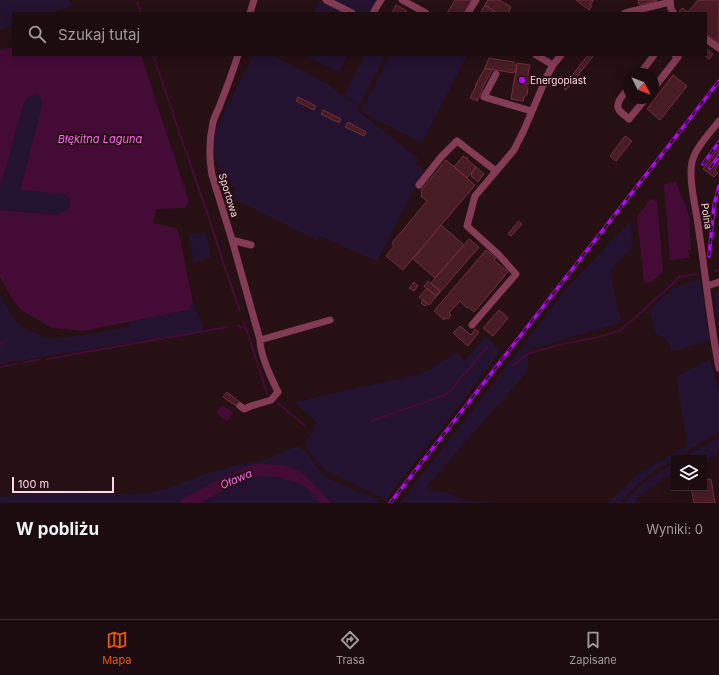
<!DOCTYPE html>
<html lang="pl">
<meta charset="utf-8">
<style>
body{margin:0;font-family:Inter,sans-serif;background:#251518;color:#f1f3f6}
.controls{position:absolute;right:12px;bottom:12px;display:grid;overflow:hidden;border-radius:0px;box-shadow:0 2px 10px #0003}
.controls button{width:36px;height:36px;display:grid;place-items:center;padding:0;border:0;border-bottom:1px solid #3a2c2f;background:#1c0c0f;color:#f1f3f6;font:20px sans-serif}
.compass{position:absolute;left:623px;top:68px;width:36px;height:36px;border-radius:50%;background:#1c0c0f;box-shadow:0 2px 10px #0003;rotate:132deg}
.scale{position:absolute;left:12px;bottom:10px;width:102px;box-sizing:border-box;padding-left:4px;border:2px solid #fed6e1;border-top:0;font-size:11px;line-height:14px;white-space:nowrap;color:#fed6e1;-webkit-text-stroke:3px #261014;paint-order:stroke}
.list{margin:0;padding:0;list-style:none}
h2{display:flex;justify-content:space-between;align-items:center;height:52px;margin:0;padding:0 16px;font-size:17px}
h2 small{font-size:13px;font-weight:400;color:#a09b9e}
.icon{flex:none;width:22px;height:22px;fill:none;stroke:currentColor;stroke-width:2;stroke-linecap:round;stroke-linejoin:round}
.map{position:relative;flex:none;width:719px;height:503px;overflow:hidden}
.search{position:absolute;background:#1c0c0f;box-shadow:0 2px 10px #0003;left:12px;right:12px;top:12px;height:44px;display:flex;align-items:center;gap:10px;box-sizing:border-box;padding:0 14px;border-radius:0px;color:#a09b9e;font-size:15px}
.sheet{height:116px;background:#1c0c0f}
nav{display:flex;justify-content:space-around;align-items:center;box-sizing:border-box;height:56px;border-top:1px solid #3a2c2f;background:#1c0c0f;font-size:11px;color:#a09b9e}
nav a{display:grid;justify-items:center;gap:2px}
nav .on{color:#ea580c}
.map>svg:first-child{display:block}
.green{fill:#241330}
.water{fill:#440b36}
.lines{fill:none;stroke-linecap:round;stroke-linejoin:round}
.stream{stroke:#440b36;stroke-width:2}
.river{stroke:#440b36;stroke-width:12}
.building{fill:#471c24;stroke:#732e3b}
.minor{stroke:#843b55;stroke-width:7}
.rail-casing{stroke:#b505fb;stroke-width:3.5}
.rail{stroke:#261014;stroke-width:2;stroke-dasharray:6;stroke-linecap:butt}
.poi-dot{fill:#b505fb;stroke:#261014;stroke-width:1.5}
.labels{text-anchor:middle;stroke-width:4;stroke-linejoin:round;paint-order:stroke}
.poi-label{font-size:10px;fill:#fed6e1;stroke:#261014;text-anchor:start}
.street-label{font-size:10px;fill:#fed6e1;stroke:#261014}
.water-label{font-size:11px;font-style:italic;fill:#fd65f1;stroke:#261014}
</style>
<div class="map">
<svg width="719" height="503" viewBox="0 0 719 503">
<rect width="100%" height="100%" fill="#261014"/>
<path class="green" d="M 0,0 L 69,0 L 72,6 L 52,13 L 13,13 L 13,26 L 0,30 Z
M 332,0 L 378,0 C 376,4 372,11 368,13 C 359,17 341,4 332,0 Z
M 320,1 L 343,13 L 313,13 Z
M 253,55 L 272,55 L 329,85 L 343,97 L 360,106 L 358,111 L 418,158 L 415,163 L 424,170 L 377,261 L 320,236 L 317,240 L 231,197 L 236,188 C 220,175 210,154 215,133 C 219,121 225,110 231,99 C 238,85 246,70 253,55 Z
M 304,55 L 347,55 L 339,72 Z
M 364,55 L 385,55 L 360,105 L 343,96 Z
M 390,55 L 467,55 L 422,143 L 361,112 Z
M 37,94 L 41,98 L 42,106 L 20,190 L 63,194 L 70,198 L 69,209 L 57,215 L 0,210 L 0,187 L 24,102 L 29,96 Z
M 631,220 L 632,247 L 611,269 L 613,287 L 622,322 L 528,350 L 528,371 L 426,487 L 435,491 L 441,492 L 451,494 L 464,500 L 500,503 L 400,503 L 507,366 L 564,291 Z
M 206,232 L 211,258 L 194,262 L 189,235 Z
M 700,278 L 710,341 L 671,352 C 669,341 666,338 656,334 L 650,311 L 657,302 L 674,288 Z
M 719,291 L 719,330 L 714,293 Z
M 0,294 L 15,321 L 21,326 L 48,339 L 87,335 L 131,326 L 130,322 L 188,310 L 193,303 L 200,318 L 203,331 L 0,364 Z
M 486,336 L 500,352 L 386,500 L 327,471 L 319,465 L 306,446 C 305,437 316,432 317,423 L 294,402 L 306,400 L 319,396 L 422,374 L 458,352 L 464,361 Z
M 710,359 L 719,391 L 719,432 L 676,458 L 674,458 L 674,459 L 650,474 L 637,485 L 620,503 L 607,503 L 637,475 L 687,445 L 676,377 Z
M 719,437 L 719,448 L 717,456 L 708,458 L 704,460 L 704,458 L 682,458 L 703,446 L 706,446 Z
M 298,446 L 306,452 L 321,472 L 326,477 L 336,482 L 376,499 L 379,501 L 379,503 L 0,503 L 0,497 L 9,495 L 71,490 L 133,495 L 152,492 L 166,489 L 208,473 L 242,464 L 259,462 Z
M 674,463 L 674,473 C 663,480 641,492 635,503 L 624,503 C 639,484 653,475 674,463 Z"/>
<path class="water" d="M 13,47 L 13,55 L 141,55 L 189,202 L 185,208 L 156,209 L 153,223 L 176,228 L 179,234 L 193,303 L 188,310 L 83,331 L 52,328 L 21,310 L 11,297 L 0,277 L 0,210 L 57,215 L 69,209 L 70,198 L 63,194 L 20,190 L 42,106 L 41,98 L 37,94 L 29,96 L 24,102 L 0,187 L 0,50 Z
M 676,182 L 689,215 L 691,250 L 688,250 L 689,258 L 670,260 L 664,184 Z
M 650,199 L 657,201 L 663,272 L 651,282 L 644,283 L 637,217 Z
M 222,405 L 234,413 L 227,421 L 216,413 Z
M 280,468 C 285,469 292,469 296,470 C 305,473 324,495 331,503 L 320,503 C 308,488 299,479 279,475 Z"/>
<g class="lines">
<path class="stream" d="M 137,2 L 141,13
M 153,55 L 194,175 L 207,212 L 225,268 L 240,311
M 716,271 L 719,270
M 244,322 L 267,393
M 238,326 L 245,328
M 0,345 L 2,342
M 47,359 L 227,327
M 25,362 L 39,360
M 513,366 L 527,354 L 563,344 L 598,337 L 619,331 L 629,323 L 668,288 L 679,277 L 697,274
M 0,367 L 16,364
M 278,403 L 304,425
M 371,421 L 445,395 L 452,389 L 487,347"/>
<path class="river" d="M 187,503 L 231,480 L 256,470 L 280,471 L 295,476"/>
</g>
<path class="building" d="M 455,0 L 472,0 L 464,13 L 447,13 Z
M 488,0 L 499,0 L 511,7 L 508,13 L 497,13 L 485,5 Z
M 576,0 L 594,0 L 590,5 L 592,6 L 589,10 Z
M 638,0 L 657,0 L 657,1 L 639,5 Z
M 698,0 L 719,0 L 719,43 L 706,33 L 706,13 L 680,13 L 679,12 L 682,8 L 688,12 Z
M 396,5 L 407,11 L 405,13 L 392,13 Z
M 485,5 L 497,13 L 480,13 Z
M 706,48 L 713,54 L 709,59 L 704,55 L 706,55 Z
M 588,55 L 594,55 L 566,90 L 563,87 Z
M 489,58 L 514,62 L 514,65 L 517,65 L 516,72 L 513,72 L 513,73 L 485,68 Z
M 517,63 L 530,65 L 528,74 L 530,76 L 529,83 L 526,85 L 526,86 L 528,88 L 527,95 L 524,97 L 523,101 L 511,99 Z
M 485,68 L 492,70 L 482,89 L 483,89 L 477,101 L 470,98 L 476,86 L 475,86 Z
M 673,75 L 687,86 L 660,120 L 647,109 Z
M 298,97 L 316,106 L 314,110 L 296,101 Z
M 323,110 L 341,119 L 339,123 L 321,114 Z
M 348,122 L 366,132 L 364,136 L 345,127 Z
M 625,136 L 632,141 L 616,161 L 610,156 Z
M 719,148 L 719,164 L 715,170 L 718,173 L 714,177 L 703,169 Z
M 463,156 L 466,158 L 467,157 L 468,160 L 476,167 L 467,178 L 454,167 Z
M 446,160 L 475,185 L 403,270 L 386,256 L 394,246 L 392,243 L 427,201 L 421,196 L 422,189 Z
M 476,167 L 484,174 L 478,182 L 471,176 L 472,175 L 471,174 Z
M 519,221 L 522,224 L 511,236 L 508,234 Z
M 441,225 L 464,245 L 435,278 L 413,259 Z
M 469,239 L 479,247 L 429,305 L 419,297 L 427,288 L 436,296 L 440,291 L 431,283 Z
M 486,250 L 496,258 L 494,260 L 508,272 L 474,312 L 468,307 L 467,308 L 460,301 L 449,313 L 451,315 L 448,319 L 446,317 L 444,320 L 434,311 Z
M 428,281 L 440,291 L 436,296 L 424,286 Z
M 414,282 L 418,286 L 414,291 L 409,288 Z
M 423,300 L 427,303 L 425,306 L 421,303 Z
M 499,310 L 508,318 L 493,336 L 483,328 Z
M 460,326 L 471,335 L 475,329 L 479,332 L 468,346 L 453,333 Z
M 227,392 L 241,403 L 238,407 L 223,397 Z
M 711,479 L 715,503 L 694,503 L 691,488 L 704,488 L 704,480 Z"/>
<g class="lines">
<path class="minor" d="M 326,0 L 352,13
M 402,0 L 426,13
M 670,0 L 671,9 L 674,13
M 250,13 L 254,0
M 373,13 L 381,0
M 468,13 L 476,0
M 625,13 L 670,2
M 706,39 L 719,48
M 238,55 C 233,71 227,87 221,102 C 219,109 215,115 213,122 C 209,140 209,158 212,175 L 232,240 L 260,340 C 260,355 271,378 278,392 L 271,400 L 251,406 L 244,409 L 240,406
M 536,55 L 553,65
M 496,74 L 484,97 L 531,111
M 640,74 L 654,55
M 629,88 C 625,93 614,103 619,110 C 621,113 626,116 629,119 L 646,98
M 653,89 L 678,57 L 675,55
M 719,121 C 710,133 695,148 692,162 C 688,180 697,212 699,232 C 706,277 710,323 719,368
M 419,185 L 441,157 L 457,141 L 496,171
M 232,240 L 251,245
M 707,286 L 719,282
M 472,325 L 516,274 L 498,254 L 467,226 L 475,196 L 514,150 L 524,130 L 547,76 L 553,65 L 561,55
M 260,340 L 330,320"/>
<defs>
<path id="rail" d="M 703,164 L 719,142
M 710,168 L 719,156
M 709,256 L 714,205 L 719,186
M 390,503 L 719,81"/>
</defs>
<use href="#rail" class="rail-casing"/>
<use href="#rail" class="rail"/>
</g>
<circle class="poi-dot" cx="522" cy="80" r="4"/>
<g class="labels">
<g class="poi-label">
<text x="530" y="84">Energopiast</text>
</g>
<g class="street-label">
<text transform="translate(229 195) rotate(73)" y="4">Sportowa</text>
<text transform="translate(707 216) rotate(81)" y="4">Polna</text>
</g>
<g class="water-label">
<text x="100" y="143">Błękitna Laguna</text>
<text transform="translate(236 479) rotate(-23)" y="4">Oława</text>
</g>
</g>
</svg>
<div class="controls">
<button><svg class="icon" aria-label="layers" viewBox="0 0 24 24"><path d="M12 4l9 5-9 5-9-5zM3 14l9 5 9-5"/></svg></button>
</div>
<svg class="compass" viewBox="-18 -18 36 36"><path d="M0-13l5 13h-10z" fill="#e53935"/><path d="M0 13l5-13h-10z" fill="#a09b9e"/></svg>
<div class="scale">100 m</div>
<div class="search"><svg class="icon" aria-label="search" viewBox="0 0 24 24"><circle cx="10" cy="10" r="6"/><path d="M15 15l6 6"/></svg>Szukaj tutaj</div>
</div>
<section class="sheet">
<h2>W pobliżu<small>Wyniki: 0</small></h2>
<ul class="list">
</ul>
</section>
<nav>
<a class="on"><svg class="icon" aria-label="map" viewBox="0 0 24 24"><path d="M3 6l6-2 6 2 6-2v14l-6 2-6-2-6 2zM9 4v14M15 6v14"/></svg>Mapa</a>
<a><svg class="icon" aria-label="directions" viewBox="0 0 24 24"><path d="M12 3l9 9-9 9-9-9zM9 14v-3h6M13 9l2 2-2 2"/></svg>Trasa</a>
<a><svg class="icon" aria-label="saved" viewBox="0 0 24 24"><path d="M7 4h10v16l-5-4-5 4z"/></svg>Zapisane</a>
</nav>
